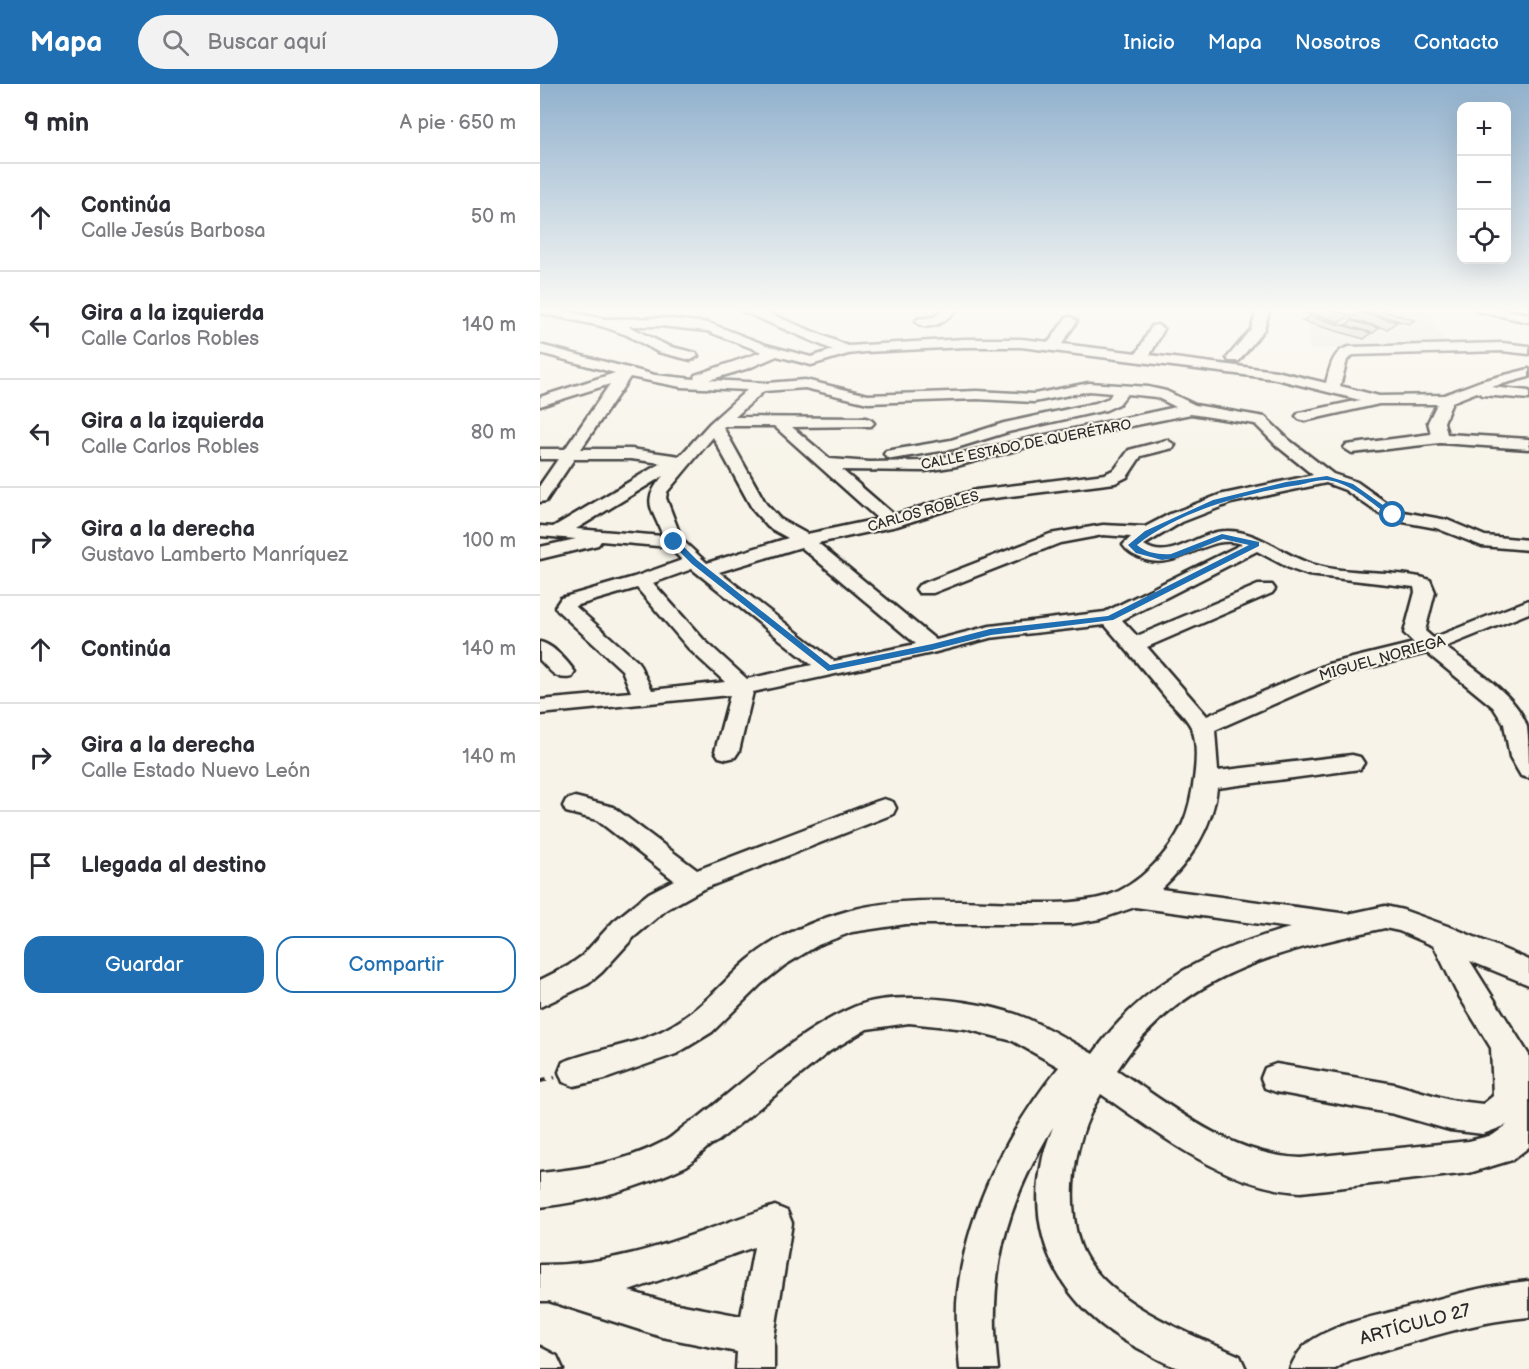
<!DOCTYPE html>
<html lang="es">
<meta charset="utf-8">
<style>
body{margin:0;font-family:"Balsamiq Sans",sans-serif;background:#f2f2f3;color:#2b2b33}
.controls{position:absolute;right:18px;top:18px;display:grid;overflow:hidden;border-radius:12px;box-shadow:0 6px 24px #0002}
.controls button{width:54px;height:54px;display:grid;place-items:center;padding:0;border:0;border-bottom:2px solid #e1e1e2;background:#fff;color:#2b2b33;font:30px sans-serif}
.stop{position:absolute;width:18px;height:18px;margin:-14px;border:4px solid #1f6fb2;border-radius:50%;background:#fff}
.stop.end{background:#1f6fb2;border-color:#fff;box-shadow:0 2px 6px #0008}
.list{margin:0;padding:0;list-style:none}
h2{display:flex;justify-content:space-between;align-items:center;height:78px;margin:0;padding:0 24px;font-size:26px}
h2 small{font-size:20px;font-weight:400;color:#7c7c81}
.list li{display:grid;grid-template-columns:39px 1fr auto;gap:18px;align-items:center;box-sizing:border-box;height:108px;padding:0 24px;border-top:2px solid #e1e1e2}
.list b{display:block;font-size:22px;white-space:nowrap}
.list p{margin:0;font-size:20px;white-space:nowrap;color:#7c7c81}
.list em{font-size:20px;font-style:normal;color:#7c7c81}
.actions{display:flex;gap:12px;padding:18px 24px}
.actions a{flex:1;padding:14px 0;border:2px solid #1f6fb2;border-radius:18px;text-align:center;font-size:21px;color:#1f6fb2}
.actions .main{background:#1f6fb2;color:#fff}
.icon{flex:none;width:33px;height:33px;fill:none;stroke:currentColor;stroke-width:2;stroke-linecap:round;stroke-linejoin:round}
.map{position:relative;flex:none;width:989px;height:1285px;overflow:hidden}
header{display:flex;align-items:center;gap:36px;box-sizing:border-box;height:84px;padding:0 30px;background:#1f6fb2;color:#fff}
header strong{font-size:28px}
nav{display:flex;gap:33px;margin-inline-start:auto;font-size:21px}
.search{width:420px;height:54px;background:#f2f2f3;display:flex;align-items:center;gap:15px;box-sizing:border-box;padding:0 21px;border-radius:33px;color:#7c7c81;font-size:22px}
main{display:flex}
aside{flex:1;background:#fff}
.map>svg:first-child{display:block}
.built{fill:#e8e4da}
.building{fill:#c4c1b9;stroke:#2b2b2b;stroke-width:1.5}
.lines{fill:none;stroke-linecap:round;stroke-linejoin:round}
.minor-casing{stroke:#2b2b2b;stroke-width:5}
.path{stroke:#2b2b2b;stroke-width:4.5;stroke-dasharray:7 7;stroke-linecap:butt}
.minor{fill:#f7f3e8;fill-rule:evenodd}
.route{fill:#1f6fb2}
.labels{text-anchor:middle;stroke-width:4.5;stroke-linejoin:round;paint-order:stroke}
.far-street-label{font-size:14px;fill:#2b2b2b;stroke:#f7f3e8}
.street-label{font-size:15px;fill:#2b2b2b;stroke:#f7f3e8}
.near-street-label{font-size:18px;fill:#2b2b2b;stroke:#f7f3e8}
</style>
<header>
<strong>Mapa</strong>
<div class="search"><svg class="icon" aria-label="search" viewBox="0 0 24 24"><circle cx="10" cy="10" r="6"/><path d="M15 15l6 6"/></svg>Buscar aquí</div>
<nav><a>Inicio</a><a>Mapa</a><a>Nosotros</a><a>Contacto</a></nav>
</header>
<main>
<aside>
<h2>9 min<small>A pie · 650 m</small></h2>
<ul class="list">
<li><svg class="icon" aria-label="ahead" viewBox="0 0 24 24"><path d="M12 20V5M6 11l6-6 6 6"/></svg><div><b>Continúa</b><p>Calle Jesús Barbosa</p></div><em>50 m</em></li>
<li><svg class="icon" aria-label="left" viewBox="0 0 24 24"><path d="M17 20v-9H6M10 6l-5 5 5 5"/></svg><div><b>Gira a la izquierda</b><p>Calle Carlos Robles</p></div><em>140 m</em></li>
<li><svg class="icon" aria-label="left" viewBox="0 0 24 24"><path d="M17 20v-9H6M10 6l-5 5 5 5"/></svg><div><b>Gira a la izquierda</b><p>Calle Carlos Robles</p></div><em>80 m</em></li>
<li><svg class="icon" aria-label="right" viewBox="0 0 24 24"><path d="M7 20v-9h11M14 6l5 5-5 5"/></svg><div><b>Gira a la derecha</b><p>Gustavo Lamberto Manríquez</p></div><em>100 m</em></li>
<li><svg class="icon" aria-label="ahead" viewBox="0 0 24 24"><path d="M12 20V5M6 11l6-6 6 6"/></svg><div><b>Continúa</b></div><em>140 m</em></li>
<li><svg class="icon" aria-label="right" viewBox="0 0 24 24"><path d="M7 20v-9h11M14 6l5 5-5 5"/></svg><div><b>Gira a la derecha</b><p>Calle Estado Nuevo León</p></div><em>140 m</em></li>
<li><svg class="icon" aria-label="arrive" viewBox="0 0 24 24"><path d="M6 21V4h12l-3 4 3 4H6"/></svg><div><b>Llegada al destino</b></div></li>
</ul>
<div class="actions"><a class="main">Guardar</a><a>Compartir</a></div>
</aside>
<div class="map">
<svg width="989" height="1285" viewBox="0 0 989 1285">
<rect width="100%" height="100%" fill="#f7f3e8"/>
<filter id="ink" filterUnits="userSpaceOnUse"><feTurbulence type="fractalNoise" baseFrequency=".0167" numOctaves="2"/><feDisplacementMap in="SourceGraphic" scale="12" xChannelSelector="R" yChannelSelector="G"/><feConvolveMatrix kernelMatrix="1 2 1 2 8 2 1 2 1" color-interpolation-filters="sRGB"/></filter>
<g filter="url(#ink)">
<path class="built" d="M 768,224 L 883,224 L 908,262 L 769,265 Z"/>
<path class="building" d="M 778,224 L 783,224 L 811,231 L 800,238 L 768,229 Z
M 831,224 L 844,224 L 847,225 L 843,227 L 875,236 L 869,240 L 825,227 Z
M 820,228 L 857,238 L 847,245 L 810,235 Z
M 770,232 L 831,249 L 824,255 L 762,237 Z
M 812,237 L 839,244 L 833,249 L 805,241 Z"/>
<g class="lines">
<defs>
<path id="minor" d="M 0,224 L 11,224 L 64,235 L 120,234 L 169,239 L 226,261 L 271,273 L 293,266 L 202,227 L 200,224 L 216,224 L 308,262 L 424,255 L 481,255 L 509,258 L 526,234 L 531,233 L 537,237 L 522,260 L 597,269 L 612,242 L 617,241 L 624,245 L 610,271 L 736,287 L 786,299 C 790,285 792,267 809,263 L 962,259 L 989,262 L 989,270 L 962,267 L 813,271 L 807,276 L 800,302 L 839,312 L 904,311 L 941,297 L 989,285 L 989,293 L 951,303 L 989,307 L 989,315 L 943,311 L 937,308 L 912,318 L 904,338 L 907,350 L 989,355 L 989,365 L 900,359 L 812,369 L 804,364 L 806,361 L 891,350 L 888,338 L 897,320 L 839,320 L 764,337 L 759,335 L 756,332 L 759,329 L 820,316 L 736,295 L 481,263 L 424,263 L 325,268 L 308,270 L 271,281 L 237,272 L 209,284 L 169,296 L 227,299 L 265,296 L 328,311 L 437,307 L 494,310 L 549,299 L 608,303 L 626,307 L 655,321 L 725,333 L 749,356 L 793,390 L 817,398 L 858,427 L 907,436 L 945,452 L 989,456 L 989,466 L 942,462 L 896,444 L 847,435 L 805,406 L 786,399 L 691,419 L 642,438 L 604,461 C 630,479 658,447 686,447 C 716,446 739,468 766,478 C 803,492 846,485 884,494 L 890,496 L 895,508 L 885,547 L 893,554 L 989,516 L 989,529 L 905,563 C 931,583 978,611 987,643 C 989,659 989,678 989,694 L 981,692 L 970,673 L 964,640 L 953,623 L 887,569 L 802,590 L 675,646 L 678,687 L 812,671 L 820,673 L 824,679 L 820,685 L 677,704 C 673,743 649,779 621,805 L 808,830 L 845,822 L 863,826 L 913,844 L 989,876 L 989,901 L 930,877 L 989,971 L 989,1063 L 972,1076 L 929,1089 L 761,1108 C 685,1104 621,1051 561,1010 C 544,1037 535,1069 533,1101 C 532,1121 534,1149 543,1168 C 569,1220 650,1250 700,1272 L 706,1285 C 688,1285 659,1285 642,1285 C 626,1281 610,1270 596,1263 C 526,1226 485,1159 502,1078 C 504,1066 509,1054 513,1043 C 464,1124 447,1191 458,1285 L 420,1285 C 418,1259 415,1233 418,1207 C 427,1126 469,1045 519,983 L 473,957 L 426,945 L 369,939 L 327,945 L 290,967 L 178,1057 C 165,1062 158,1075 146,1082 C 99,1104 52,1117 0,1123 L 0,1089 C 43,1085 85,1078 123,1058 C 136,1052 144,1039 158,1034 C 205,997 259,946 314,923 C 357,905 446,917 488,935 C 510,945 532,958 553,970 C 602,900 669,866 750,844 L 595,823 L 560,835 L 531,840 L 366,840 L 312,848 L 278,861 L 245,881 L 221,900 L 172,948 L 136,970 L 65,995 L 34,1002 L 23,998 L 19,988 L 23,978 C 64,962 103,962 141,936 C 166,920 185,896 207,877 C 236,852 275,836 311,826 C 370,811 433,819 493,819 C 517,819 543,819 567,812 C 598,802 630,769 643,739 C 652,719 662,664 651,643 C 646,633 635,623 627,615 C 606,589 586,565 565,541 L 450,554 L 392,569 L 213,608 L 199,667 L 195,673 L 187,675 L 179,673 L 175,667 L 190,611 L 0,630 L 0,616 L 91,608 L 82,586 L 18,527 L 15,523 L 21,514 L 94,493 L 142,476 L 129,463 L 61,457 L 58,461 L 0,475 L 0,463 L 36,455 L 0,452 L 0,442 L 13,443 L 121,379 L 91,375 L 34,375 L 6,417 L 0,418 L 0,401 L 18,375 L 0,375 L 0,365 L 25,365 L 70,300 L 0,322 L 0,313 L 75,289 L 0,269 L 0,261 L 115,291 L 154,295 L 155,291 L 222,268 L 167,247 L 120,242 L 88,242 L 128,262 L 156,269 L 158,272 L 151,276 L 118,268 L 87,251 L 61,242 L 0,229 ZM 90,293 L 141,303 L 207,306 L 170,339 L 140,372 L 91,365 L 41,365 ZM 265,304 L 328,319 L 437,315 L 494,318 L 549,307 L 572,309 L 569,314 L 556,319 L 464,339 L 411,356 L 346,367 L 344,370 L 346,373 L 352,375 L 413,365 L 468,348 L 566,326 L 579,320 L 587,310 L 616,313 L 636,323 L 385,377 L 330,378 L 290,375 L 252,343 L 331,342 L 334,339 L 331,336 L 326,334 L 195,333 L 224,307 ZM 651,330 L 715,340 L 737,362 L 773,391 L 679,411 L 630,430 L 605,443 L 563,441 L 510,450 L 379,501 L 376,505 L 379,509 L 393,509 L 520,459 L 563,451 L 591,453 L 583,461 C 588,469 597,473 606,476 C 641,486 668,448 702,460 L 565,528 L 450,542 L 396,556 L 278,459 L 357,442 L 438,416 L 575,399 L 587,393 L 601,372 L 633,364 L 635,361 L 627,356 L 589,366 L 575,385 L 565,390 L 436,406 L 354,431 L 302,386 L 385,387 L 417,382 L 487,363 ZM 185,342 L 234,342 L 338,435 L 267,450 L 240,435 L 226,420 L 183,343 ZM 173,353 L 213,426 L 228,443 L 248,454 L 167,479 L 142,456 L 126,414 L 127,408 ZM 123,392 C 101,418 112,423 123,452 L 36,445 ZM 261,463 L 376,560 L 294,577 L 179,488 ZM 717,467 L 751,485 L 768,491 L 874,503 L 875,508 L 864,549 L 874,559 L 788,580 L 667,632 L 607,563 L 732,509 L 735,505 L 732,501 L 718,501 L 597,552 L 582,536 ZM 152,485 L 272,581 L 207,595 L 163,555 L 113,499 ZM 97,504 L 149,565 L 185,598 L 112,606 L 98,578 L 35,522 ZM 845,844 L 859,847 L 894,862 L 916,907 L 951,964 L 953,1012 L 943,1020 L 910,1016 L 854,1000 L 736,980 L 725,984 L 721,994 L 725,1004 L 736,1008 L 854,1030 L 910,1046 L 943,1050 L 967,1041 L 953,1051 L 929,1057 L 761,1074 C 691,1072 633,1023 577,986 C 642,888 739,867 845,844 Z
M 405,224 L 418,224 C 409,235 389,250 376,238 L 377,235 L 394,233 Z
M 718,224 L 730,224 L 724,245 L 699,277 L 689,277 L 687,274 L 711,245 Z
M 935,224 L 957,224 L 989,230 L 989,238 L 937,227 Z
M 0,558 C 13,561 27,577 35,588 L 32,593 C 16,597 10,586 0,576 Z
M 35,713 L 73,723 L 157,786 L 335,718 L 344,715 L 353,718 L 356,724 L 353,730 L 163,805 L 127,825 L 94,853 L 62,888 L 48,900 L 0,923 L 0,896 L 28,882 L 42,872 L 74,837 L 109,809 L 134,796 L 57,736 L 26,728 L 23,722 L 26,716 Z
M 235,1122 L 247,1127 L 252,1139 L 234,1253 L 234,1285 L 196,1285 L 197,1268 L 122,1253 L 9,1217 L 0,1217 L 0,1181 C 87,1182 155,1148 235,1122 ZM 214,1163 L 201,1232 L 122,1217 L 89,1207 Z
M 989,1197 L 989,1233 C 928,1238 868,1260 810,1276 L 795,1285 L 750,1285 C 754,1275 759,1266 768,1259 C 795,1240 828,1234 859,1226 C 902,1214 944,1201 989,1197 Z
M 0,1263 L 17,1272 L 23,1285 L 0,1285 Z"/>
</defs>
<use href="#minor" class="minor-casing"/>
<path class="path" d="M 0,997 L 15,993"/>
<use href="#minor" class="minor"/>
</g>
</g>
<linearGradient id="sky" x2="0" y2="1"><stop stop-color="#91b1cd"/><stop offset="0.56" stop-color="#fbfaf5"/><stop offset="1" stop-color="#fbfaf5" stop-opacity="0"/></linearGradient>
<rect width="989" height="403" fill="url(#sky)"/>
<path class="route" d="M 787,392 L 813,400 L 857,431 L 850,432 C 832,420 810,398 786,396 C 778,396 767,399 759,401 C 706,409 639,427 597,461 C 606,469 620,471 631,470 L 682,450 L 719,458 L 719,462 L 573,536 L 451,551 L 392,566 L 288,587 L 152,480 L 130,458 L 137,456 L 157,476 L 290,581 L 392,560 L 450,545 L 568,532 L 709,461 L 683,455 L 635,474 L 622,476 L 596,469 L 588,461 L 605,447 L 673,416 L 746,398 Z"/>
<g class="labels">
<g class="far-street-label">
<text transform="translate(486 360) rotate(-11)" y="5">CALLE ESTADO DE QUERÉTARO</text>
<text transform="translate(383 427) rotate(-16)" y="5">CARLOS ROBLES</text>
</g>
<g class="street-label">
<text transform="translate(842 574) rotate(-16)" y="5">MIGUEL NORIEGA</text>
</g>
<g class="near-street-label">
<text transform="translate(875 1240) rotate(-15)" y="6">ARTÍCULO 27</text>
</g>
</g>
</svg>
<div class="controls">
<button>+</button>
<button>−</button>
<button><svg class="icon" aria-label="locate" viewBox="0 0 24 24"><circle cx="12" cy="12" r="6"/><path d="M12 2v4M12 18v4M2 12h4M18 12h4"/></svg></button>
</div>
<div class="stop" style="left:853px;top:431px"></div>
<div class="stop end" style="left:134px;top:458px"></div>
</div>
</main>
